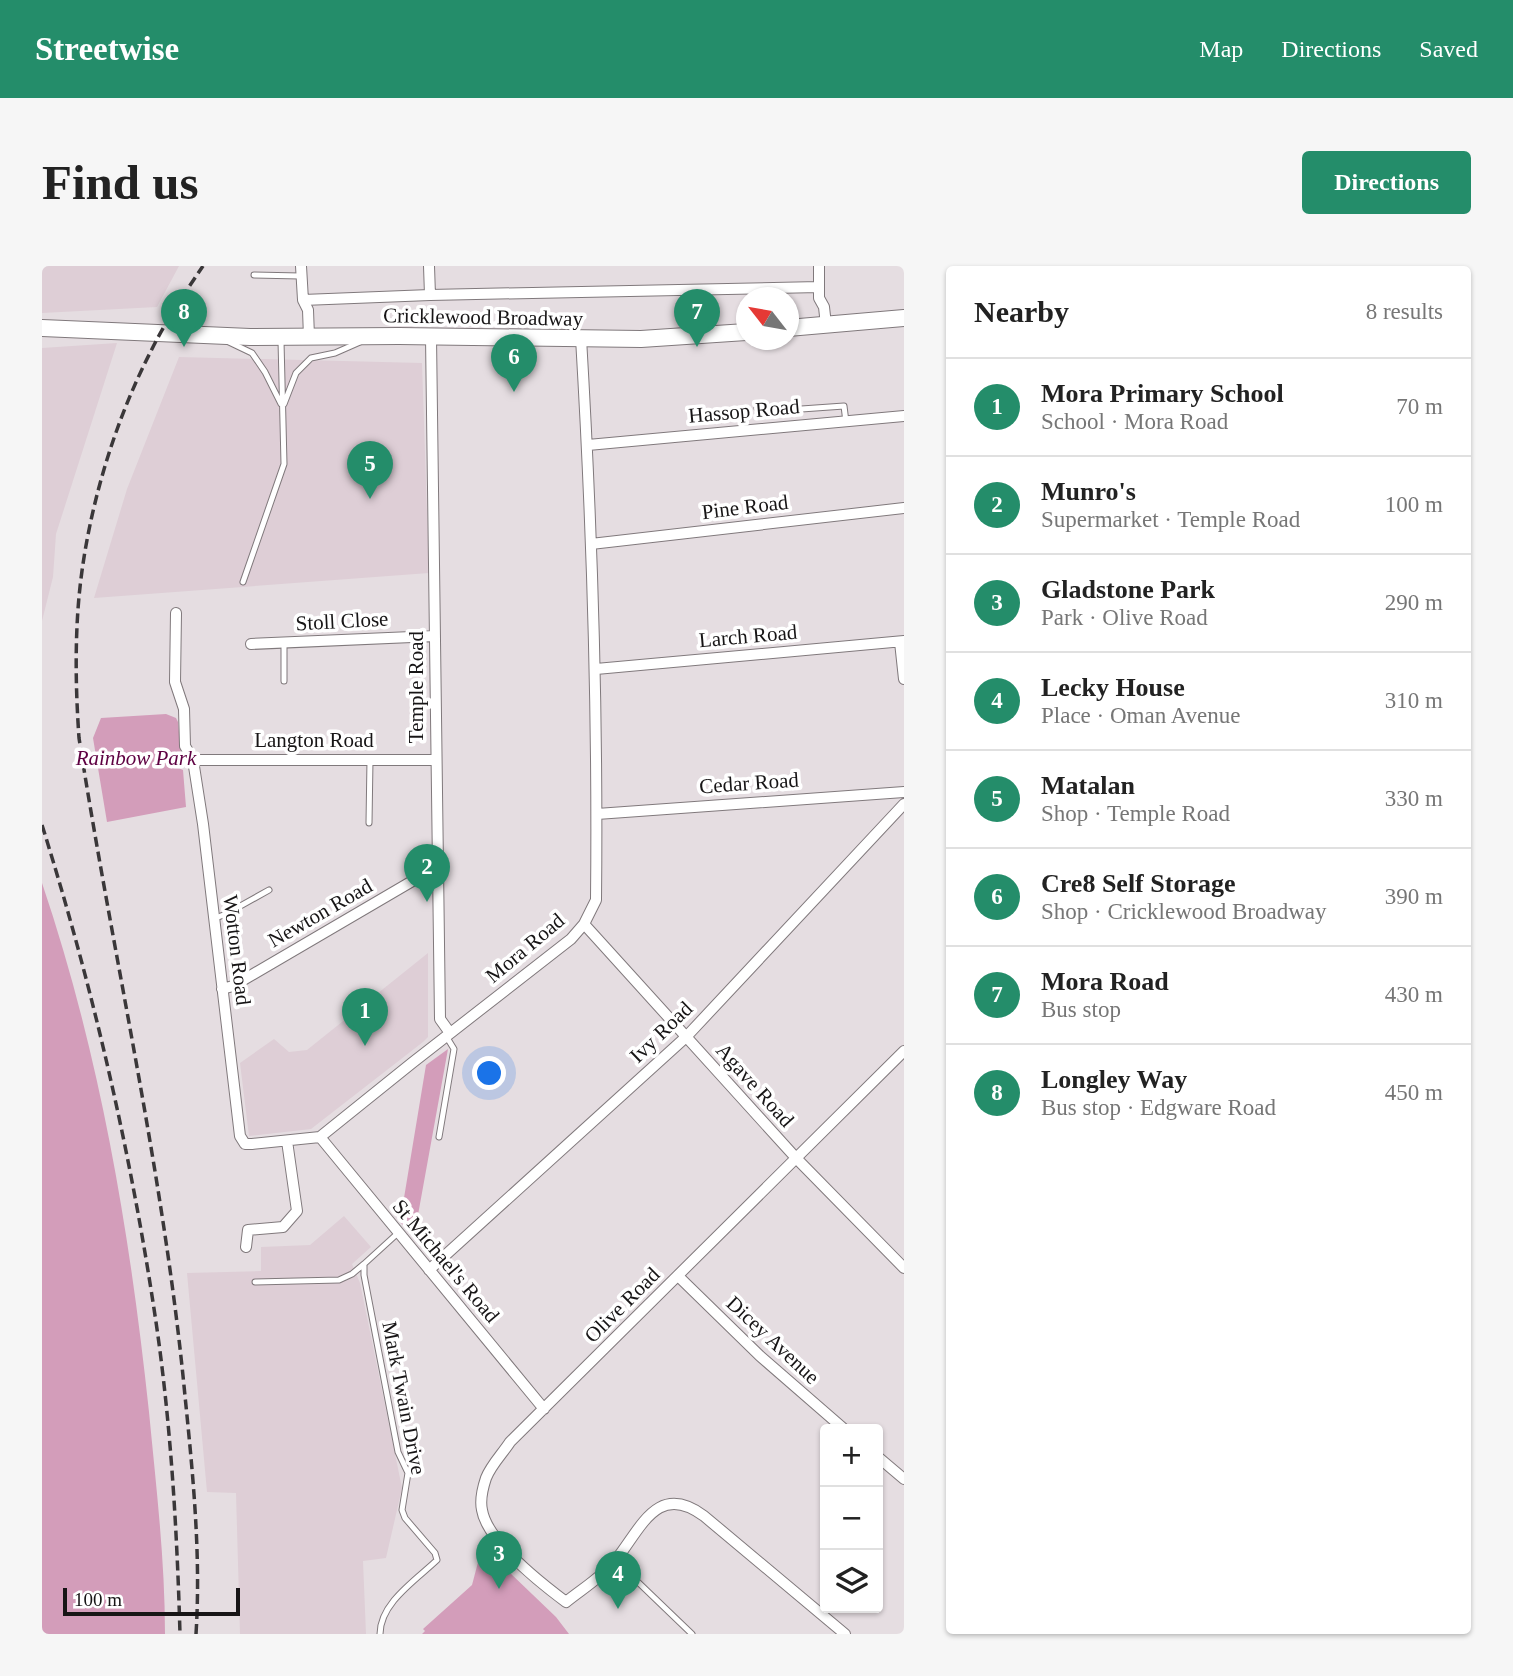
<!DOCTYPE html>
<meta charset="utf-8">
<style>
body{margin:0;font-family:"Times New Roman",serif;background:#f6f6f6;color:#222}
.controls{position:absolute;right:21px;bottom:21px;display:grid;overflow:hidden;border-radius:7px;box-shadow:0 2px 5px #0004}
.controls button{width:63px;height:63px;display:grid;place-items:center;padding:0;border:0;border-bottom:2px solid #e0e0e0;background:#fff;color:#222;font:35px sans-serif}
.compass{position:absolute;left:694px;top:21px;width:63px;height:63px;border-radius:50%;background:#fff;box-shadow:0 2px 5px #0004;rotate:301deg}
.scale{position:absolute;left:21px;bottom:18px;width:177px;box-sizing:border-box;padding-left:7px;border:4px solid #171516;border-top:0;font-size:19px;line-height:24px;white-space:nowrap;color:#171516;-webkit-text-stroke:5px #fff;paint-order:stroke}
.you{position:absolute;left:448px;top:808px;width:24px;height:24px;margin:-18px;border:5px solid #fff;border-radius:50%;background:#1a73e8;box-shadow:0 0 0 10px #1a73e833}
.badge{display:grid;place-items:center;width:46px;height:46px;border-radius:50%;background:#248d6a;color:#fff;font-size:23px;font-weight:700}
.pin{position:absolute;translate:-50% -58px;filter:drop-shadow(0 2px 4px #0008)}
.pin::after{content:'';position:absolute;top:37px;width:24px;height:21px;background:inherit;clip-path:polygon(0 0,100% 0,50% 100%)}
.list{margin:0;padding:0;list-style:none}
h2{display:flex;justify-content:space-between;align-items:center;height:91px;margin:0;padding:0 28px;font-size:30px}
h2 small{font-size:23px;font-weight:400;color:#767676}
.list li{display:grid;grid-template-columns:46px 1fr auto;gap:21px;align-items:center;box-sizing:border-box;height:98px;padding:0 28px;border-top:2px solid #e0e0e0}
.list b{display:block;font-size:26px;white-space:nowrap}
.list p{margin:0;font-size:23px;white-space:nowrap;color:#767676}
.list em{font-size:23px;font-style:normal;color:#767676}
.icon{flex:none;width:38px;height:38px;fill:none;stroke:currentColor;stroke-width:2;stroke-linecap:round;stroke-linejoin:round}
.map{position:relative;flex:none;width:862px;height:1368px;overflow:hidden;border-radius:7px}
header{display:flex;align-items:center;gap:42px;box-sizing:border-box;height:98px;padding:0 35px;background:#248d6a;color:#fff}
header strong{font-size:33px}
nav{display:flex;gap:38px;margin-inline-start:auto;font-size:24px}
.intro{display:flex;align-items:center;justify-content:space-between;box-sizing:border-box;height:168px;padding:0 42px}
h1{margin:0;font-size:49px}
.button{padding:18px 32px;border-radius:7px;background:#248d6a;color:#fff;font-size:24px;font-weight:700}
main{display:flex;gap:42px;padding:0 42px}
aside{flex:1;background:#fff;border-radius:7px;box-shadow:0 2px 5px #0004}
.map>svg:first-child{display:block}
.built{fill:#deced6}
.green{fill:#d39dba}
.lines{fill:none;stroke-linecap:round;stroke-linejoin:round}
.lane-casing{stroke:#80797c;stroke-width:7}
.street-casing{stroke:#80797c;stroke-width:12}
.primary-casing{stroke:#80797c;stroke-width:18}
.lane{stroke:#fff;stroke-width:5}
.street{stroke:#fff;stroke-width:10}
.primary{stroke:#fff;stroke-width:16}
.rail{stroke:#3a3739;stroke-width:3.5;stroke-dasharray:10 5;stroke-linecap:butt}
.labels{text-anchor:middle;stroke-width:7;stroke-linejoin:round;paint-order:stroke}
.street-label{font-size:21px;fill:#171516;stroke:#fff}
.park-label{font-size:21px;font-style:italic;fill:#5e0042;stroke:#fff}
</style>
<header>
<strong>Streetwise</strong>
<nav><a>Map</a><a>Directions</a><a>Saved</a></nav>
</header>
<div class="intro"><h1>Find us</h1><a class="button">Directions</a></div>
<main>
<div class="map">
<svg width="862" height="1368" viewBox="0 0 862 1368">
<rect width="100%" height="100%" fill="#e5dde1"/>
<path class="built" d="M 0,0 L 137,0 L 115,41 L 0,47 Z
M 75,77 L 14,268 L 11,311 L 0,355 L 0,82 Z
M 137,91 L 380,97 L 387,307 L 52,332 L 85,223 Z
M 386,687 L 386,771 L 381,776 L 269,863 L 207,870 L 198,797 L 232,773 L 247,786 L 265,784 Z
M 302,950 L 329,981 L 310,998 L 318,1017 L 360,1222 L 344,1292 L 321,1295 L 324,1368 L 198,1368 L 194,1227 L 165,1226 L 145,1007 L 219,1005 L 219,981 L 268,979 Z"/>
<path class="green" d="M 124,448 L 134,452 L 136,456 L 139,487 C 131,492 132,501 141,504 L 144,541 L 65,556 L 51,472 L 59,452 Z
M 0,617 C 58,788 88,967 107,1146 C 114,1219 123,1294 123,1368 L 0,1368 Z
M 406,783 L 372,971 L 358,956 L 384,799 Z
M 444,1284 L 514,1351 L 527,1368 L 380,1368 L 383,1365 L 381,1363 L 430,1319 L 439,1285 Z"/>
<g class="lines">
<defs>
<path id="lane" d="M 212,9 L 258,10
M 187,76 L 210,87 L 223,106 L 239,138
M 242,138 L 254,107 L 269,92 L 293,87 L 318,76
M 715,142 L 731,145 L 802,140 L 804,156
M 201,316 L 242,198 L 239,75
M 242,415 L 242,377
M 327,557 L 328,494
M 171,653 L 184,648 L 227,624
M 397,871 L 412,783 L 404,770
M 213,1016 L 297,1014 L 310,1008 L 322,998
M 574,1295 L 650,1368
M 338,1368 C 338,1337 374,1314 395,1294 L 393,1287 L 363,1252 L 360,1244 L 366,1207 L 356,1186 L 322,1009 L 322,998 L 356,967"/>
<path id="street" d="M 259,0 L 261,34 L 266,44 L 267,71
M 387,0 L 388,29
M 777,0 L 777,32 L 782,41 L 784,59
M 261,34 L 388,29 L 777,21
M 389,71 L 398,753 L 408,767
M 546,179 L 862,150
M 549,278 L 862,242
M 134,347 L 133,416 L 142,443 L 143,480 L 151,494 L 161,558 L 198,870 L 203,878 L 210,878 L 278,871 L 370,797 L 529,673 L 542,658 L 554,634 C 556,446 550,259 539,72
M 858,376 L 862,413
M 209,378 L 393,370
M 554,403 L 862,375
M 151,494 L 394,494
M 555,548 L 862,526
M 542,658 L 754,892 L 862,1002
M 180,723 L 191,720 L 379,610 L 395,605
M 278,871 L 502,1143
M 204,981 L 206,964 L 241,961 L 255,945 L 245,875
M 387,1004 L 644,771 L 862,538
M 636,1010 L 718,1090 L 802,1163
M 836,1191 L 862,1213
M 803,1368 L 662,1250 C 615,1215 599,1263 573,1295 C 560,1311 540,1323 524,1336 C 500,1318 445,1275 440,1244 C 438,1235 441,1221 444,1212 C 449,1199 461,1187 468,1176 L 862,785"/>
<path id="primary" d="M 0,62 L 208,71 L 357,70 L 599,73 L 704,66
M 746,62 L 862,52"/>
</defs>
<use href="#lane" class="lane-casing"/>
<use href="#street" class="street-casing"/>
<use href="#primary" class="primary-casing"/>
<use href="#lane" class="lane"/>
<use href="#street" class="street"/>
<use href="#primary" class="primary"/>
<path class="rail" d="M 0,559 C 51,722 89,887 114,1056 C 129,1159 135,1264 138,1368
M 154,1368 C 159,1289 151,1209 143,1130 C 122,909 71,691 37,472 C 34,429 33,386 36,343 C 42,258 69,163 108,87 C 123,56 142,28 161,0"/>
</g>
<g class="labels">
<g class="street-label">
<text transform="translate(441 51) rotate(1)" y="7">Cricklewood Broadway</text>
<text transform="translate(702 145) rotate(-5)" y="7">Hassop Road</text>
<text transform="translate(703 241) rotate(-7)" y="7">Pine Road</text>
<text transform="translate(300 355) rotate(-3)" y="7">Stoll Close</text>
<text transform="translate(706 370) rotate(-5)" y="7">Larch Road</text>
<text transform="translate(374 421) rotate(-90)" y="7">Temple Road</text>
<text x="272" y="481">Langton Road</text>
<text transform="translate(707 517) rotate(-4)" y="7">Cedar Road</text>
<text transform="translate(278 647) rotate(-30)" y="7">Newton Road</text>
<text transform="translate(483 682) rotate(-40)" y="7">Mora Road</text>
<text transform="translate(195 684) rotate(83)" y="7">Wotton Road</text>
<text transform="translate(619 766) rotate(-44)" y="7">Ivy Road</text>
<text transform="translate(713 819) rotate(48)" y="7">Agave Road</text>
<text transform="translate(404 995) rotate(50)" y="7">St Michael's Road</text>
<text transform="translate(580 1039) rotate(-45)" y="7">Olive Road</text>
<text transform="translate(731 1074) rotate(43)" y="7">Dicey Avenue</text>
<text transform="translate(362 1132) rotate(79)" y="7">Mark Twain Drive</text>
</g>
<g class="park-label">
<text x="94" y="499">Rainbow Park</text>
</g>
</g>
</svg>
<div class="controls">
<button>+</button>
<button>−</button>
<button><svg class="icon" aria-label="layers" viewBox="0 0 24 24"><path d="M12 4l9 5-9 5-9-5zM3 14l9 5 9-5"/></svg></button>
</div>
<svg class="compass" viewBox="-18 -18 36 36"><path d="M0-13l5 13h-10z" fill="#e53935"/><path d="M0 13l5-13h-10z" fill="#767676"/></svg>
<div class="scale">100 m</div>
<div class="you"></div>
<div class="pin badge" style="left:323px;top:780px">1</div>
<div class="pin badge" style="left:385px;top:636px">2</div>
<div class="pin badge" style="left:457px;top:1323px">3</div>
<div class="pin badge" style="left:576px;top:1343px">4</div>
<div class="pin badge" style="left:328px;top:233px">5</div>
<div class="pin badge" style="left:472px;top:126px">6</div>
<div class="pin badge" style="left:655px;top:81px">7</div>
<div class="pin badge" style="left:142px;top:81px">8</div>
</div>
<aside>
<h2>Nearby<small>8 results</small></h2>
<ul class="list">
<li><span class="badge">1</span><div><b>Mora Primary School</b><p>School · Mora Road</p></div><em>70 m</em></li>
<li><span class="badge">2</span><div><b>Munro's</b><p>Supermarket · Temple Road</p></div><em>100 m</em></li>
<li><span class="badge">3</span><div><b>Gladstone Park</b><p>Park · Olive Road</p></div><em>290 m</em></li>
<li><span class="badge">4</span><div><b>Lecky House</b><p>Place · Oman Avenue</p></div><em>310 m</em></li>
<li><span class="badge">5</span><div><b>Matalan</b><p>Shop · Temple Road</p></div><em>330 m</em></li>
<li><span class="badge">6</span><div><b>Cre8 Self Storage</b><p>Shop · Cricklewood Broadway</p></div><em>390 m</em></li>
<li><span class="badge">7</span><div><b>Mora Road</b><p>Bus stop</p></div><em>430 m</em></li>
<li><span class="badge">8</span><div><b>Longley Way</b><p>Bus stop · Edgware Road</p></div><em>450 m</em></li>
</ul>
</aside>
</main>
